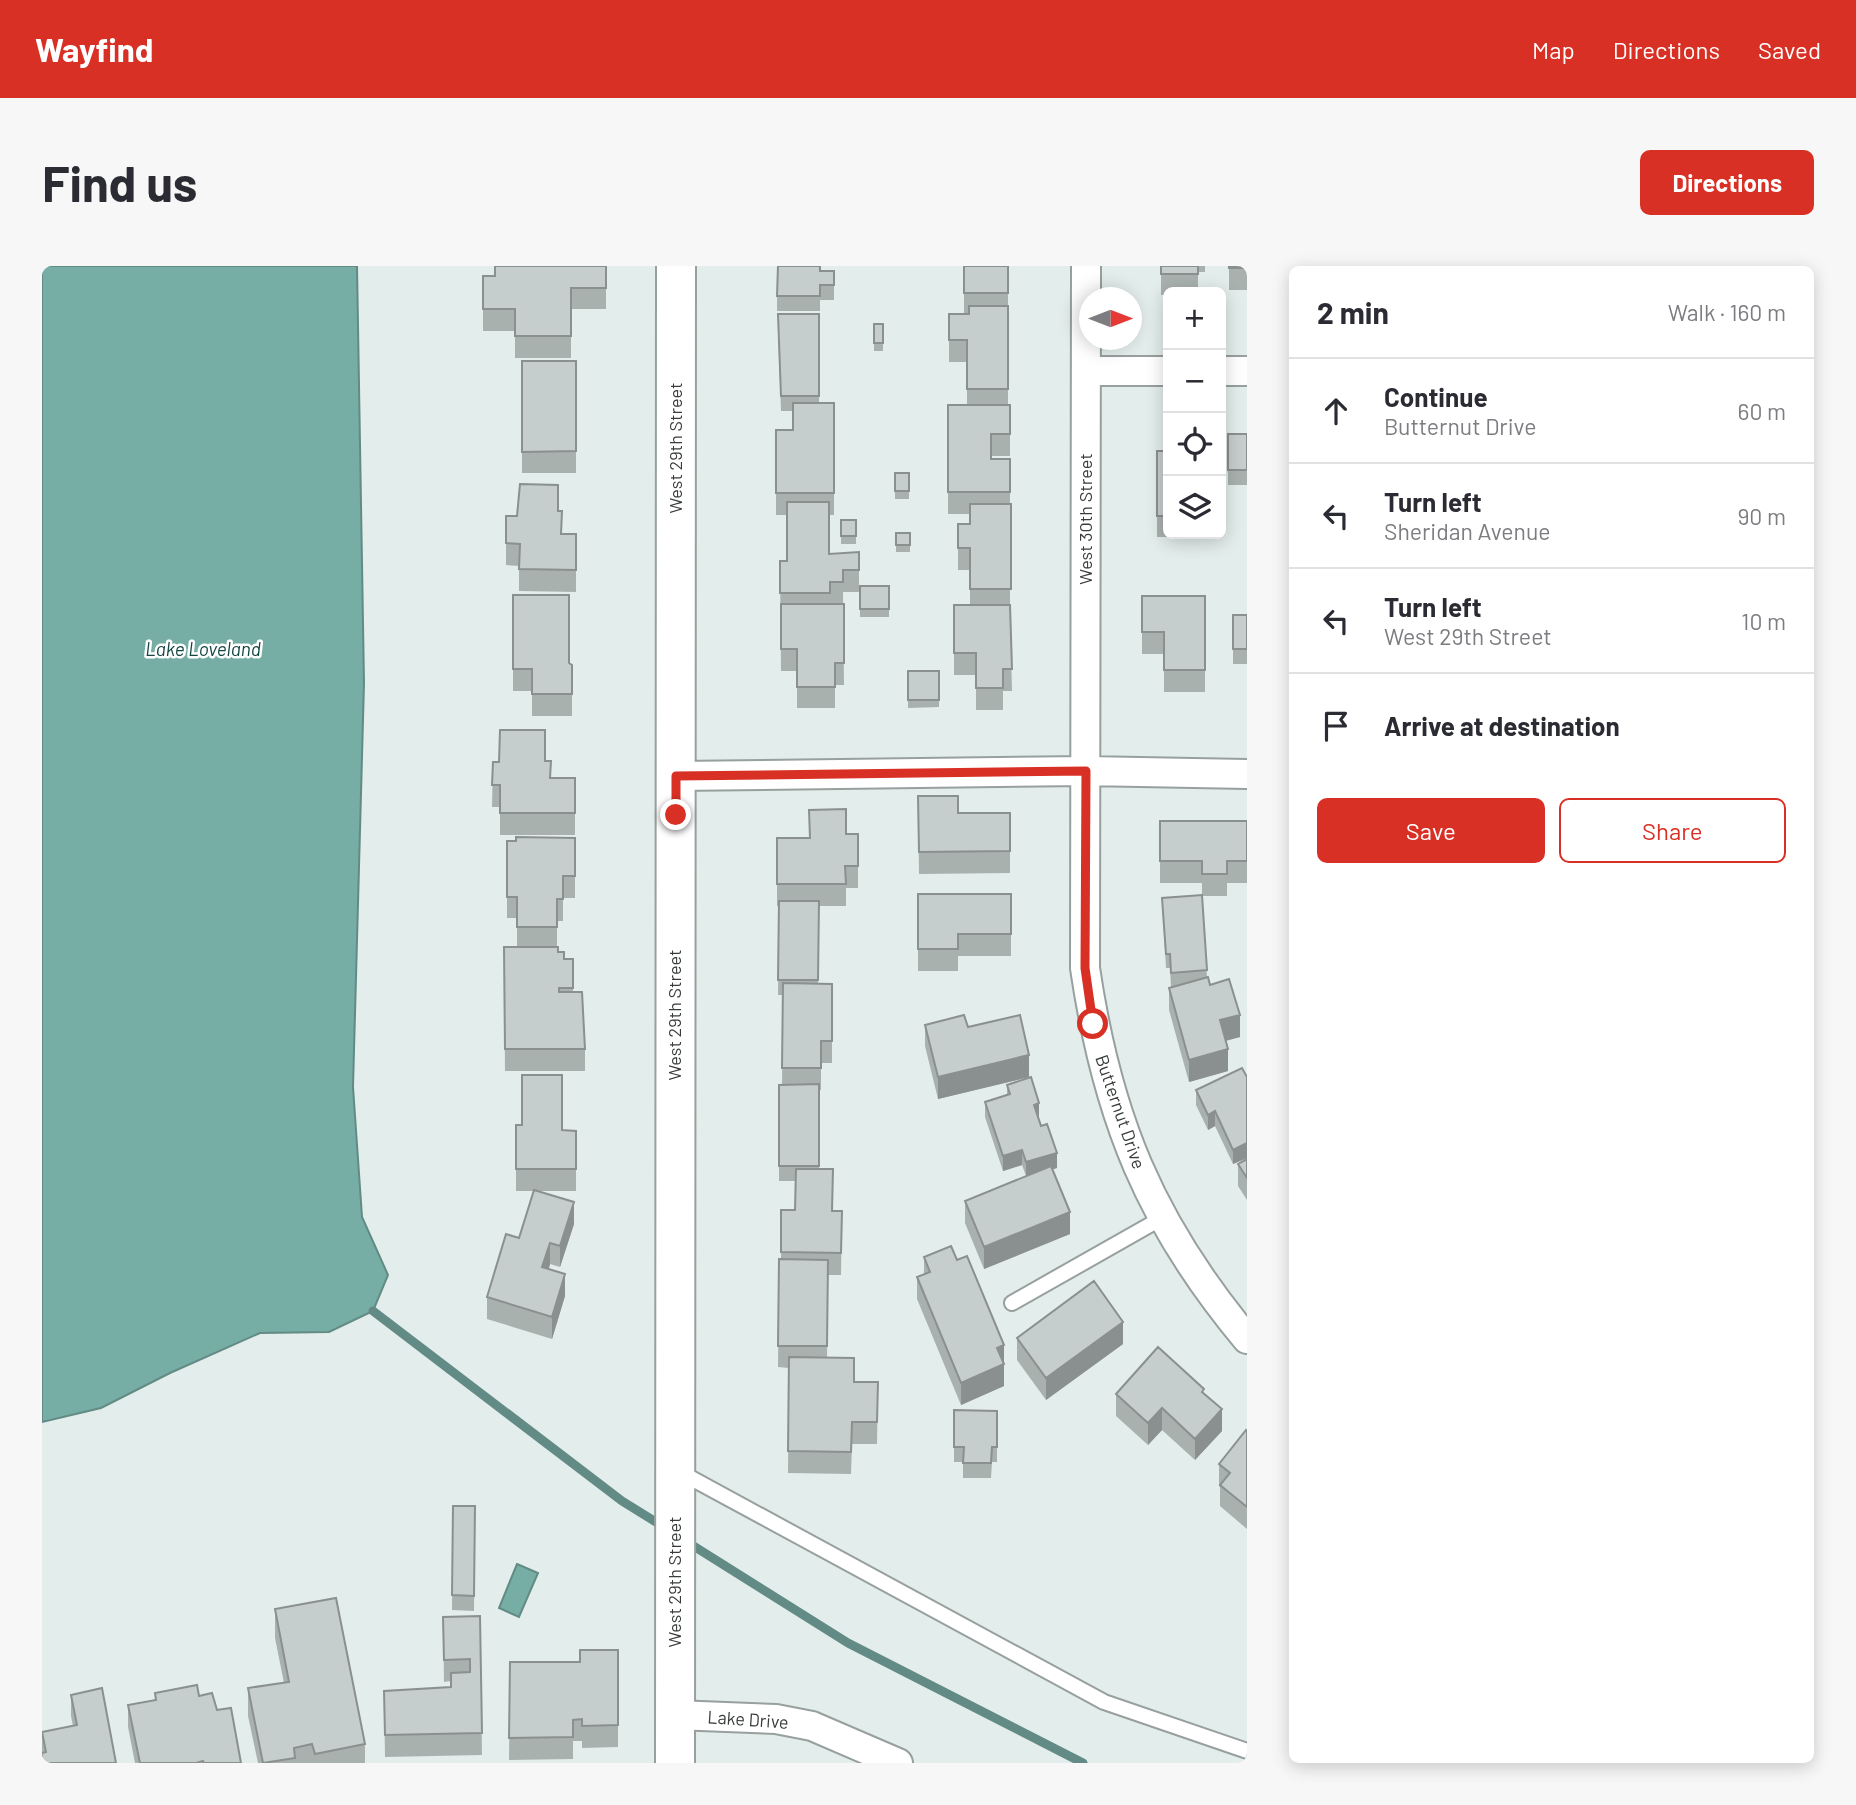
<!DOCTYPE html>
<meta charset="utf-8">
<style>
body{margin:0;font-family:Barlow,sans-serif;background:#f7f7f7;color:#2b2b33}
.controls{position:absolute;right:21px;top:21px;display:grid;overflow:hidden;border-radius:10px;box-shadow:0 4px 18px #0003}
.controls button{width:63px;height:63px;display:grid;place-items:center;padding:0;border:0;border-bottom:2px solid #e1e1e2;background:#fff;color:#2b2b33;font:35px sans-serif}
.compass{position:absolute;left:1037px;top:21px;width:63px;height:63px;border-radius:50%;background:#fff;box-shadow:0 4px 18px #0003;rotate:90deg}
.stop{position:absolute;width:21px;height:21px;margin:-16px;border:5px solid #d93025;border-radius:50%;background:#fff}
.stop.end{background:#d93025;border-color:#fff;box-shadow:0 2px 7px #0008}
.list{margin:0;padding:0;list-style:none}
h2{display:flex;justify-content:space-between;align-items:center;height:91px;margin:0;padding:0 28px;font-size:30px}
h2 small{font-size:23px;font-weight:400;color:#7c7c81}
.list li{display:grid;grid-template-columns:46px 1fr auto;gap:21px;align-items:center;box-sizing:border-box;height:105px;padding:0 28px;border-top:2px solid #e1e1e2}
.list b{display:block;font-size:26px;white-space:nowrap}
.list p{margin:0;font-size:23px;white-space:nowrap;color:#7c7c81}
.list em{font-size:23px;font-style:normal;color:#7c7c81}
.actions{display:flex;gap:14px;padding:21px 28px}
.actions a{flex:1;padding:16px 0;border:2px solid #d93025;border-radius:10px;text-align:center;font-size:24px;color:#d93025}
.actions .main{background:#d93025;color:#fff}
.icon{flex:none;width:38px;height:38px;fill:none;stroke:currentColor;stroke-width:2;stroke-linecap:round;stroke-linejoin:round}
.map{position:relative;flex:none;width:1205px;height:1497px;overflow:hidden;border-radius:10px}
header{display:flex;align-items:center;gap:42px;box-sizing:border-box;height:98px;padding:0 35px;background:#d93025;color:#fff}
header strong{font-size:33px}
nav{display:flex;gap:38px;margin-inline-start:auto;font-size:24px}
.intro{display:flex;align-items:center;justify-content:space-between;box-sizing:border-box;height:168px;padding:0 42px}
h1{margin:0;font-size:49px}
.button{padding:18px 32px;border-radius:10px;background:#d93025;color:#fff;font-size:24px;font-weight:700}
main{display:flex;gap:42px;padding:0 42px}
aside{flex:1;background:#fff;border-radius:10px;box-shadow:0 4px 18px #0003}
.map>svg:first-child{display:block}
.water{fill:#76ada5;stroke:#638b85;stroke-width:2}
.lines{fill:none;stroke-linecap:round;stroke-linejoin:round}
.stream{stroke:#638b85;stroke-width:9}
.lane-casing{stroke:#97a09e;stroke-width:18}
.street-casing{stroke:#97a09e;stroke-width:32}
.secondary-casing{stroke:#97a09e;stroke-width:42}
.lane{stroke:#fff;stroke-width:14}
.street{stroke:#fff;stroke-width:28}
.secondary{stroke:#fff;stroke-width:38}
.wall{fill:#a9b1af}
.shaded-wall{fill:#8a908f}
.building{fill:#c5cecc;stroke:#8a908f;stroke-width:2}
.route{stroke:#d93025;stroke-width:9}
.labels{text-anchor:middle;stroke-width:5;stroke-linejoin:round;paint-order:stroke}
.street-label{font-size:18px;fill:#383c3b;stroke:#fff}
.water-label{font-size:19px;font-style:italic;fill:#154742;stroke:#fff}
</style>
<header>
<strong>Wayfind</strong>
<nav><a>Map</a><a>Directions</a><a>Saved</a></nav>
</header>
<div class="intro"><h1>Find us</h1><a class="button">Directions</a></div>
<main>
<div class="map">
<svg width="1205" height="1497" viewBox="0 0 1205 1497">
<rect width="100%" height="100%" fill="#e3edeb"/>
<path class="water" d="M 0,0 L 315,0 L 322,417 L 311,821 L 320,951 L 346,1009 L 331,1045 L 287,1066 L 218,1067 L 128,1107 L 59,1142 L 0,1156 Z
M 475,1298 L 496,1307 L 477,1351 L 457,1342 Z"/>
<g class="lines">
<path class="stream" d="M 331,1045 L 580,1235 L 622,1261
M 642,1274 L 806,1377 L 1041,1497"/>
<defs>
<path id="lane" d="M 970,1037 L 1120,952
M 636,1205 L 1062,1436 L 1205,1485"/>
<path id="street" d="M 1044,0 L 1043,702 C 1065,851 1108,957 1205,1073
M 1044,105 L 1126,105
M 1179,105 L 1205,105
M 634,510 L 1044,505 L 1205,508
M 633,1449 L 734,1453 L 770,1460 L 856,1497"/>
<path id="secondary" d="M 633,1497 L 634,0"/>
</defs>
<use href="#lane" class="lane-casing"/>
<use href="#street" class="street-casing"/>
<use href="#secondary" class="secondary-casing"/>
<use href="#lane" class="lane"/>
<use href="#street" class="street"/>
<use href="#secondary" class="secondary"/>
</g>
<path class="wall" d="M 564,0 L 564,43 L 529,43 L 529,92 L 473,92 L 473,65 L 441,65 L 441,10 L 453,10 Z
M 922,0 L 966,0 L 966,139 L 968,139 L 968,190 L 949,190 L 949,193 L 968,193 L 968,345 L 970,425 L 961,425 L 961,444 L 934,444 L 934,409 L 912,409 L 912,339 L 928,339 L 928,304 L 916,304 L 916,258 L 928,258 L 928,248 L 906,248 L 906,139 L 925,139 L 925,96 L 907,96 L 907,48 L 922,48 Z
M 1119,0 L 1163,0 L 1163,6 L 1156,6 L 1156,26 L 1126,26 L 1126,29 L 1119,29 Z
M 1187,0 L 1205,0 L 1205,24 L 1187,24 Z
M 778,5 L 792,5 L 792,34 L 778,34 L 778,45 L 735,45 L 735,30 Z
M 777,48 L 777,137 L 792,137 L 792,249 L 787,249 L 787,288 L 817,286 L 817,326 L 801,326 L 802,419 L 793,419 L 793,442 L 755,442 L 755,405 L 739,405 L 738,295 L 745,295 L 745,249 L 734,249 L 734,164 L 751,164 L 751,145 L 739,145 L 736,63 Z
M 832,58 L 841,58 L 841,85 L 832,85 Z
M 480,95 L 534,95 L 534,207 L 480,207 Z
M 1186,168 L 1205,168 L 1205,219 L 1186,219 Z
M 1115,185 L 1126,185 L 1126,268 L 1161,268 L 1161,271 L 1115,271 Z
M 853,207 L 867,207 L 867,233 L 853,233 Z
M 516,245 L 520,268 L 534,268 L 534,326 L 477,325 L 477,300 L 464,299 L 464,250 L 475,250 Z
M 799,254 L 814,254 L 814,278 L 799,278 Z
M 854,267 L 868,267 L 868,286 L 854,286 Z
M 818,320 L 847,320 L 847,351 L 818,351 Z
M 471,329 L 527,397 L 530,399 L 530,450 L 490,450 L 490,425 L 471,425 Z
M 1100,330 L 1163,330 L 1163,426 L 1122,426 L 1122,388 L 1100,388 Z
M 1191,349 L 1205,349 L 1205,398 L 1191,398 Z
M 866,405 L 897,405 L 897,441 L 866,442 Z
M 503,495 L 509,512 L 533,512 L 533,569 L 458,569 L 458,541 L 450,541 L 451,496 Z
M 876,530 L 916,547 L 968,547 L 968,607 L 877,608 Z
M 1118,555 L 1205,555 L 1205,617 L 1185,617 L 1185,630 L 1160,630 L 1165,711 L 1168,719 L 1198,771 L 1184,775 L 1186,805 L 1147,816 L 1127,744 L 1127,722 L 1129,721 L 1128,702 L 1124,702 L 1120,632 L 1160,629 L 1160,617 L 1118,617 Z
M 804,568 L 816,568 L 816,622 L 804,622 L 804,640 L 777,640 L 776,717 L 790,718 L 790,797 L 779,797 L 779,824 L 777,824 L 777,903 L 791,945 L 800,945 L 799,1009 L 786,1009 L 785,1092 L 812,1116 L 836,1116 L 835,1178 L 810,1178 L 809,1208 L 746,1207 L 747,1102 L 736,1101 L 737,993 L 739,994 L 739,944 L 753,944 L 754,915 L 737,915 L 737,819 L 740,819 L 741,729 L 736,729 L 737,640 L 735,640 L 735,572 L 767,572 Z
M 533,572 L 533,632 L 521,632 L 521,655 L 515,655 L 515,681 L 516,686 L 522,693 L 531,693 L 531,726 L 543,783 L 543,805 L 463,805 L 462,681 L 475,681 L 475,652 L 465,652 L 465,575 Z
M 876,628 L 969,628 L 969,690 L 916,690 L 916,705 L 876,705 Z
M 883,759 L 926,761 L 987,811 L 896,833 L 883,780 Z
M 1205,811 L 1205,892 L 1191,898 L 1173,860 L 1166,864 L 1154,839 L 1154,824 Z
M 965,819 L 997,852 L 1015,902 L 1011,903 L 1028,968 L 942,1003 L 923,957 L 923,935 L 984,910 L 980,899 L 961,905 L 943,851 L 943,836 L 965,829 Z
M 474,859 L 520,864 L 534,865 L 534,925 L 493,925 L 532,958 L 518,1001 L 508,998 L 507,1003 L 523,1030 L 510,1073 L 445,1053 L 445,1031 L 477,972 L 492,925 L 474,925 Z
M 1205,893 L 1205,934 L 1196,920 L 1196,898 Z
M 882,991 L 915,994 L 962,1097 L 962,1120 L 919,1139 L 875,1033 L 875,1011 L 882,1008 Z
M 975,1072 L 1081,1078 L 1004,1134 L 975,1094 Z
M 1074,1128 L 1162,1128 L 1180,1165 L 1153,1194 L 1120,1164 L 1106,1179 L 1074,1150 Z
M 912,1144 L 955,1145 L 955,1196 L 950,1196 L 949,1212 L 921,1212 L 921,1196 L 912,1196 Z
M 1205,1165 L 1205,1263 L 1178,1240 L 1178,1221 L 1177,1220 L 1177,1198 Z
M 411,1240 L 433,1240 L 432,1345 L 410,1344 Z
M 233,1343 L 323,1478 L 323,1497 L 216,1497 L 206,1450 L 206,1422 L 242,1417 L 233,1372 Z
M 438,1350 L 440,1489 L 343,1491 L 342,1425 L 409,1421 L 409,1415 L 402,1416 L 401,1351 Z
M 576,1384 L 576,1481 L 540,1482 L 540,1475 L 531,1475 L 531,1493 L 467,1494 L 468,1396 L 538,1396 Z
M 29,1429 L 74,1497 L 0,1497 L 0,1466 L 31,1460 L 29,1450 Z
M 157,1430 L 175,1444 L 199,1497 L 93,1497 L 86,1461 L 86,1439 Z"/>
<path class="shaded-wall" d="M 1198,749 L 1198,771 L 1178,776 L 1178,754 Z
M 1186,783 L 1186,805 L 1147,816 L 1147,794 Z
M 987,789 L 987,811 L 896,833 L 896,811 Z
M 997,837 L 997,852 L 992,839 Z
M 1173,845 L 1173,860 L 1166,864 L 1166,849 Z
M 1205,877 L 1205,892 L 1191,898 L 1191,884 Z
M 980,884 L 980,899 L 961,905 L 961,890 Z
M 1015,887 L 1015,902 L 984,911 L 984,896 Z
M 532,936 L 532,958 L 518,1001 L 518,980 Z
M 1028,946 L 1028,968 L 942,1003 L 942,981 Z
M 508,977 L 508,998 L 500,1023 L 500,1001 Z
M 523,1008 L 523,1030 L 510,1073 L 510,1051 Z
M 1081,1056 L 1081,1078 L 1004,1134 L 1004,1112 Z
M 962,1079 L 962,1120 L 919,1139 L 919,1117 L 955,1082 Z
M 1120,1142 L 1120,1164 L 1106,1179 L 1106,1157 Z
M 1180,1143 L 1180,1165 L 1153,1194 L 1153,1173 Z"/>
<path class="building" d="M 453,0 L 564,0 L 564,22 L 529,22 L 529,70 L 473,70 L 473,43 L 441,43 L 441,10 L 453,10 Z
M 736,0 L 778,0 L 778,5 L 792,5 L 792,19 L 778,19 L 778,30 L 735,30 Z
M 922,0 L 966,0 L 966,27 L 922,27 Z
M 1119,0 L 1156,0 L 1156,8 L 1119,8 Z
M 1187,0 L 1205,0 L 1205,2 L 1187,2 Z
M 927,40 L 966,40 L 966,123 L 925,123 L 925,74 L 907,74 L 907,48 L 927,48 Z
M 736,48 L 777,48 L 777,130 L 739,130 Z
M 832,58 L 841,58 L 841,77 L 832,77 Z
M 480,95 L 534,95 L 534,185 L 480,186 Z
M 751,137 L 792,137 L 792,227 L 734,227 L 734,164 L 751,164 Z
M 906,139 L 968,139 L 968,168 L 949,168 L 949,193 L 968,193 L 968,226 L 906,226 Z
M 1186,168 L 1205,168 L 1205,204 L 1186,204 Z
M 1115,185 L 1126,185 L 1126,250 L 1115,250 Z
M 853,207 L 867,207 L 867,225 L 853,225 Z
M 478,218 L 516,219 L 516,245 L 520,245 L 519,268 L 534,268 L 534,304 L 477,303 L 478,278 L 464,277 L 464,250 L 475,250 Z
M 745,236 L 787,236 L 787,288 L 817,286 L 817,304 L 801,304 L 801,316 L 788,316 L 788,327 L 738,327 L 738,295 L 745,295 Z
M 928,238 L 969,238 L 969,323 L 928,323 L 928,282 L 916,282 L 916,258 L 928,258 Z
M 799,254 L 814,254 L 814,270 L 799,270 Z
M 854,267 L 868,267 L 868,279 L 854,279 Z
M 818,320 L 847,320 L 847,343 L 818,343 Z
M 471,329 L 527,329 L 527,397 L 530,399 L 530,428 L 490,428 L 490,403 L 471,403 Z
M 1100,330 L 1163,330 L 1163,404 L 1122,404 L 1122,366 L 1100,366 Z
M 739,338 L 802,338 L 802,397 L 793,397 L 793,421 L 755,421 L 755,383 L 739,383 Z
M 912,339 L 968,339 L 970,403 L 961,403 L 961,422 L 934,422 L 934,387 L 912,387 Z
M 1191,349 L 1205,349 L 1205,383 L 1191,383 Z
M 866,405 L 897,405 L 897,434 L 866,434 Z
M 458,464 L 503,464 L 503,495 L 509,495 L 508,512 L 533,512 L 533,547 L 458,547 L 458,519 L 450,519 L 451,496 L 457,496 Z
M 876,530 L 916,530 L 916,547 L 968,547 L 968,585 L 877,586 Z
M 804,543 L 804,568 L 816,568 L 816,600 L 803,600 L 804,618 L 735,618 L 735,572 L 768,572 L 767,544 Z
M 1118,555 L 1205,555 L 1205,595 L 1185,595 L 1185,608 L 1160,608 L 1160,595 L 1118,595 Z
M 474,571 L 533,572 L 533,610 L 521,610 L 521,633 L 515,633 L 515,661 L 475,661 L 475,631 L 465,631 L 465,575 L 474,575 Z
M 876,628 L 969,628 L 969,668 L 916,668 L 916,683 L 876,683 Z
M 1160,629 L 1165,704 L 1129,707 L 1128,688 L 1124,688 L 1120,632 Z
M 737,635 L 777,635 L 776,714 L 736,714 Z
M 462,681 L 516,681 L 516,686 L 522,686 L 522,693 L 531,693 L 531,722 L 517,722 L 517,726 L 540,726 L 543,783 L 463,783 Z
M 1166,711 L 1168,719 L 1187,713 L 1198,749 L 1178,754 L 1186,783 L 1147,794 L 1127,722 Z
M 741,717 L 790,718 L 790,775 L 779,775 L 779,802 L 740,802 Z
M 922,749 L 926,761 L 978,749 L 987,789 L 896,811 L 883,759 Z
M 1200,802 L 1205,811 L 1205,877 L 1191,884 L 1173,845 L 1166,849 L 1154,824 Z
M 480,809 L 520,809 L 520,864 L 534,865 L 534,903 L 474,903 L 474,859 L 480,859 Z
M 989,811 L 997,837 L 992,839 L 999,860 L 1005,858 L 1015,887 L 984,896 L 980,884 L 961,890 L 943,836 L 968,828 L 965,819 Z
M 777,818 L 777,900 L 737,900 L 737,819 Z
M 1205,893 L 1205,912 L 1196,898 Z
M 1009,900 L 1028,946 L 942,981 L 923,935 Z
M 754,903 L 791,903 L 790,945 L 800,945 L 799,987 L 739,986 L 739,944 L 753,944 Z
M 492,924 L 532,936 L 518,980 L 508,977 L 500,1001 L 523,1008 L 510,1051 L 445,1031 L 464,968 L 477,972 Z
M 909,980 L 915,994 L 925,990 L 962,1079 L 955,1082 L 962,1098 L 919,1117 L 875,1011 L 888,1006 L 882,991 Z
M 737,993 L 786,994 L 785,1080 L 736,1080 Z
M 1052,1015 L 1081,1056 L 1004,1112 L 975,1072 Z
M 1116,1081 L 1162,1123 L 1160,1126 L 1180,1143 L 1153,1173 L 1120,1142 L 1106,1157 L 1074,1128 Z
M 747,1091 L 812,1092 L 812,1116 L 836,1116 L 835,1156 L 810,1156 L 809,1186 L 746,1185 Z
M 912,1144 L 955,1145 L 955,1181 L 950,1181 L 949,1197 L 921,1197 L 922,1181 L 912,1181 Z
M 1204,1164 L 1205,1165 L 1205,1241 L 1178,1219 L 1188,1207 L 1177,1198 Z
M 411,1240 L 433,1240 L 432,1330 L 410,1329 Z
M 294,1332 L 323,1478 L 273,1488 L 270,1478 L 252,1482 L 253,1492 L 221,1497 L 206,1422 L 247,1416 L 233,1343 Z
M 438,1350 L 440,1467 L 343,1469 L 342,1425 L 409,1421 L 409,1407 L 428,1406 L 428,1393 L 402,1394 L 401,1351 Z
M 538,1384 L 576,1384 L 576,1459 L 540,1460 L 540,1453 L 531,1454 L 531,1471 L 467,1472 L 468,1396 L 538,1396 Z
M 155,1419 L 157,1430 L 170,1427 L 175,1444 L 189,1442 L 199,1497 L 162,1497 L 161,1495 L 154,1497 L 98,1497 L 86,1439 L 114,1434 L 113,1427 Z
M 60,1422 L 74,1497 L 0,1497 L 0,1487 L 4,1486 L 0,1466 L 35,1459 L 29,1429 Z"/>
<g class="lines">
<path class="route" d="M 634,549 L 634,510 L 1044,505 L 1043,702 L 1051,758"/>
</g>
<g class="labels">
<g class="street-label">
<text transform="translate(634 182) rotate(-90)" y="6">West 29th Street</text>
<text transform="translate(1044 253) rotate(-90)" y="6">West 30th Street</text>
<text transform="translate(633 749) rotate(-90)" y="6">West 29th Street</text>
<text transform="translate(1078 846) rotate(71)" y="6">Butternut Drive</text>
<text transform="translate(633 1316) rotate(-90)" y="6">West 29th Street</text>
<text transform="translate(706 1454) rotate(4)" y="6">Lake Drive</text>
</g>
<g class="water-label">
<text x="161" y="390">Lake Loveland</text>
</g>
</g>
</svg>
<div class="controls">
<button>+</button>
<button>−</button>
<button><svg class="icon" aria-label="locate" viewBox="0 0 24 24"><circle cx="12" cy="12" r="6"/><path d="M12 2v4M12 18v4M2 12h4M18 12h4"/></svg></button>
<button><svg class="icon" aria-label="layers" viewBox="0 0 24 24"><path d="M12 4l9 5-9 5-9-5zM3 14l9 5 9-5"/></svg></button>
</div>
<svg class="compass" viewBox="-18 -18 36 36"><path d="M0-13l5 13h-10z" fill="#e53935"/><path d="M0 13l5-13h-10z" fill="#7c7c81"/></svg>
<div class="stop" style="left:1051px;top:758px"></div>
<div class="stop end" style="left:634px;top:549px"></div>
</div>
<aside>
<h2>2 min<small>Walk · 160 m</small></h2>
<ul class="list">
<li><svg class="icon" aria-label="ahead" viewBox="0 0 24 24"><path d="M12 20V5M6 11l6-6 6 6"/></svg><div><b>Continue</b><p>Butternut Drive</p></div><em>60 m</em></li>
<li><svg class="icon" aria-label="left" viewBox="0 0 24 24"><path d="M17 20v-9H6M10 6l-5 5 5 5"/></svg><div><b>Turn left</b><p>Sheridan Avenue</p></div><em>90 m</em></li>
<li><svg class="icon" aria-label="left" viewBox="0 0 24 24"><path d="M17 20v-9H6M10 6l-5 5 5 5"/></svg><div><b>Turn left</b><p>West 29th Street</p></div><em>10 m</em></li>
<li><svg class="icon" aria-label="arrive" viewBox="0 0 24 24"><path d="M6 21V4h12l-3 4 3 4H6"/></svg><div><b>Arrive at destination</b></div></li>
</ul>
<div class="actions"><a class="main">Save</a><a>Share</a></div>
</aside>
</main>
